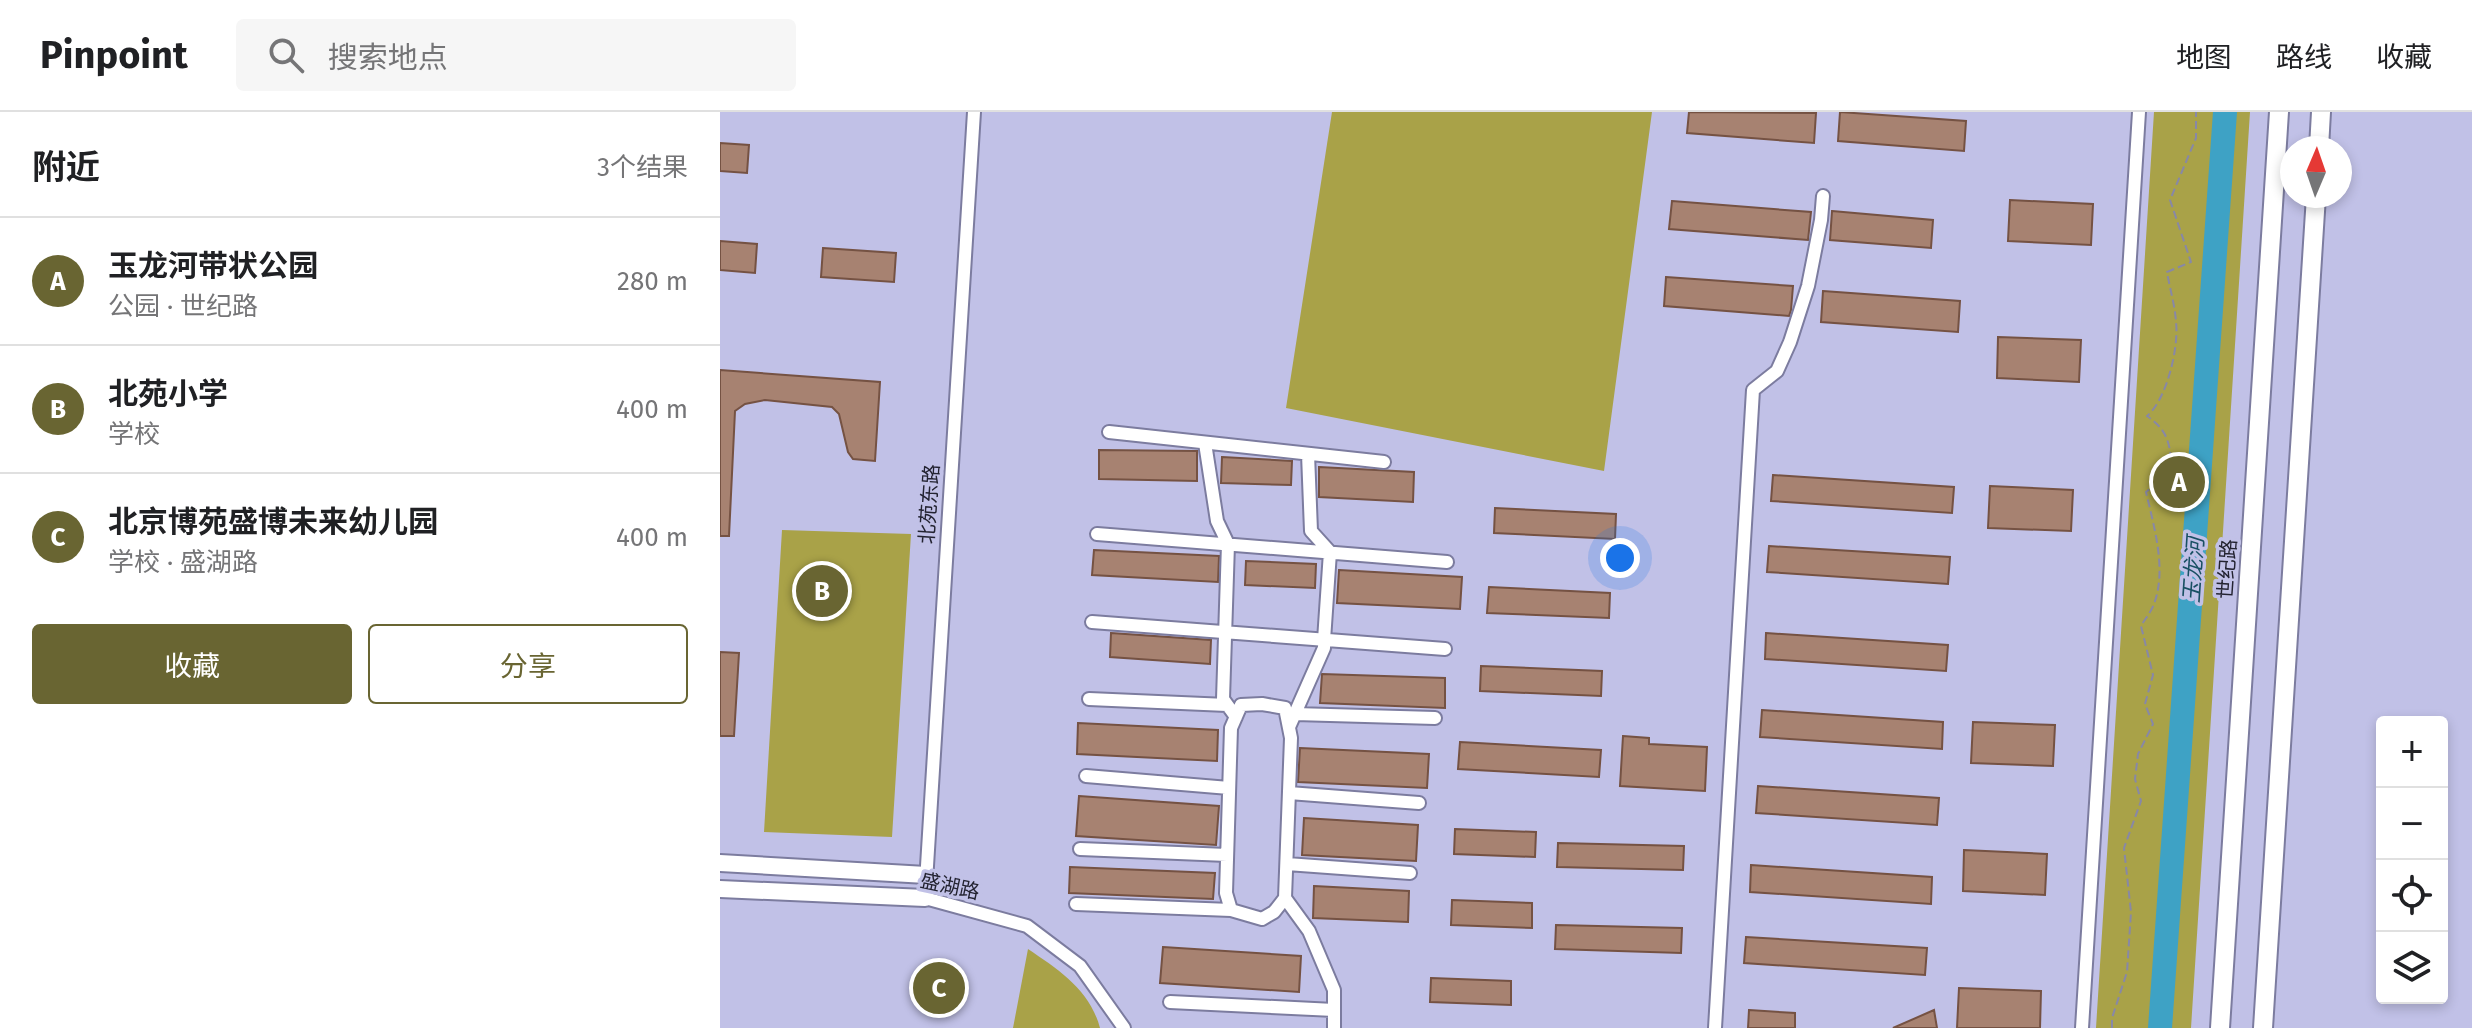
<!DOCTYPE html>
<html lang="zh">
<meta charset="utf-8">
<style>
body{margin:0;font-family:"Fira Sans","Noto Sans SC",sans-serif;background:#f6f6f6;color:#202124}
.controls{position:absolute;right:24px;bottom:24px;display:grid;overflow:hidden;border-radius:8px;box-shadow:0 4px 12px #0003}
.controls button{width:72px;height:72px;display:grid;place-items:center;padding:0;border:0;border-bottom:2px solid #e0e0e0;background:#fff;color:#202124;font:40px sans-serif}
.compass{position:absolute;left:1560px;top:24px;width:72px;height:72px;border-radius:50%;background:#fff;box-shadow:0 4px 12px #0003;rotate:2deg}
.you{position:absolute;left:900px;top:446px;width:28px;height:28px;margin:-20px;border:6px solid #fff;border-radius:50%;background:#1a73e8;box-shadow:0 0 0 12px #1a73e833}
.badge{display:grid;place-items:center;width:52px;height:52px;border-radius:50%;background:#696532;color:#fff;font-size:26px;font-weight:700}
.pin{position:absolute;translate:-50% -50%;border:4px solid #fff;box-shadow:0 2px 8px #0006}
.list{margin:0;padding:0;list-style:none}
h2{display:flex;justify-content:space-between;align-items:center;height:104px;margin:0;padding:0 32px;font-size:34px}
h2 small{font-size:26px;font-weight:400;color:#757577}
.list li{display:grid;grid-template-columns:52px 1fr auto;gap:24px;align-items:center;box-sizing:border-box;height:128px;padding:0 32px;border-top:2px solid #e0e0e0}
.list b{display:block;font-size:30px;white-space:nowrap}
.list p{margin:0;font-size:26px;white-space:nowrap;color:#757577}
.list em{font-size:26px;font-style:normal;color:#757577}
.actions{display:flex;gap:16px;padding:24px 32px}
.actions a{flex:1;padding:18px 0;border:2px solid #696532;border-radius:8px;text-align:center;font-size:28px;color:#696532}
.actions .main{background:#696532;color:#fff}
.icon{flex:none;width:44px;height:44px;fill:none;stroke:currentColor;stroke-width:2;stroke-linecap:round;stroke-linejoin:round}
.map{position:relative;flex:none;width:1752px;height:916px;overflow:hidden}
header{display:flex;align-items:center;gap:48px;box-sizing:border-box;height:112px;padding:0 40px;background:#fff;border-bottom:2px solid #e0e0e0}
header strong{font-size:38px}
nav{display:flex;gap:44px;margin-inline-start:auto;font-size:28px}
.search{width:560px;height:72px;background:#f6f6f6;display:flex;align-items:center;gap:20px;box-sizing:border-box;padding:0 28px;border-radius:8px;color:#757577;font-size:30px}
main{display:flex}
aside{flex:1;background:#fff}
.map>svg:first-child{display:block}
.green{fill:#a9a248}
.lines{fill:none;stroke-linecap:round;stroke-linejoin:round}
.river{stroke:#3ea2c5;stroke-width:24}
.building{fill:#a78271;stroke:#755243;stroke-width:2}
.minor-casing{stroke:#7c7c9f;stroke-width:16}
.secondary-casing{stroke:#7c7c9f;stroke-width:20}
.primary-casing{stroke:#7c7c9f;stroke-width:22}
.path{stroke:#8888a6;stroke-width:2;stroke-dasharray:8 4;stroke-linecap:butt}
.minor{stroke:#fff;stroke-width:12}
.secondary{stroke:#fff;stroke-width:16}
.primary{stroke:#fff;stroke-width:18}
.labels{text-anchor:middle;stroke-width:7;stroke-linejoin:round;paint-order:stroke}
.street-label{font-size:20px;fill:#232331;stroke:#c1c1e7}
.water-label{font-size:22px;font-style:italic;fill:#195063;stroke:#c1c1e7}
</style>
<header>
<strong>Pinpoint</strong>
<div class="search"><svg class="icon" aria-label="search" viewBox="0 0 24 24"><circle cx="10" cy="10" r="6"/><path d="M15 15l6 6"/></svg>搜索地点</div>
<nav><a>地图</a><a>路线</a><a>收藏</a></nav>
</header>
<main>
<aside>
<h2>附近<small>3个结果</small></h2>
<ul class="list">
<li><span class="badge">A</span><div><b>玉龙河带状公园</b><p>公园 · 世纪路</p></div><em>280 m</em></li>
<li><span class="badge">B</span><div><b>北苑小学</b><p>学校</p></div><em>400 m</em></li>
<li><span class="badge">C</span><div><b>北京博苑盛博未来幼儿园</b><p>学校 · 盛湖路</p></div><em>400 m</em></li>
</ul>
<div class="actions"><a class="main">收藏</a><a>分享</a></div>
</aside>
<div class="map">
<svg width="1752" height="916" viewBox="0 0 1752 916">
<rect width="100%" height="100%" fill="#c1c1e7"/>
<path class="green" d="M 612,0 L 932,0 L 884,359 L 566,296 Z
M 1434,0 L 1530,0 L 1471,916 L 1376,916 Z
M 62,418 L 191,422 L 172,725 L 44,720 Z
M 308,837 C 339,858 370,878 380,916 L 293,916 Z"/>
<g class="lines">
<path class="river" d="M 1440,916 L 1505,0"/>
</g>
<path class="building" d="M 969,0 L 1096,1 L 1094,31 L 967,21 Z
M 1120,0 L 1246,9 L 1244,39 L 1118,29 Z
M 0,31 L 29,33 L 27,61 L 0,59 Z
M 1290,88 L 1373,92 L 1371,133 L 1288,129 Z
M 952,89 L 1091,100 L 1088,128 L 949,117 Z
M 1112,99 L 1213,108 L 1211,136 L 1110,128 Z
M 0,129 L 37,132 L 35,161 L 0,158 Z
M 103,136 L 176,141 L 174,170 L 101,165 Z
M 946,165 L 1073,174 L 1071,198 L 1069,204 L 944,194 Z
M 1103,179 L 1240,189 L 1238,220 L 1101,210 Z
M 1278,225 L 1361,228 L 1359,270 L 1277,266 Z
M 0,258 L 160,270 L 155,349 L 133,347 L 128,340 L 119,302 L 112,295 L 45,288 L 25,292 L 15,299 L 9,424 L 0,424 Z
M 379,338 L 477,339 L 477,369 L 379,367 Z
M 502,345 L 572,349 L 571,373 L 501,371 Z
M 599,355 L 694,360 L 693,390 L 599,385 Z
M 1053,363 L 1234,375 L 1232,401 L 1051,389 Z
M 1270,374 L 1353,378 L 1351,419 L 1268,416 Z
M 775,396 L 896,402 L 895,427 L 774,421 Z
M 1049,434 L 1230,445 L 1228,472 L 1047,460 Z
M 374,438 L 499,444 L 498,470 L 372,463 Z
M 526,449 L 596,452 L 595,476 L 525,473 Z
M 619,458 L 742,465 L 740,497 L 617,491 Z
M 769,475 L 890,481 L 889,506 L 767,501 Z
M 391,521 L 491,528 L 490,552 L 390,545 Z
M 1046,521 L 1228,533 L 1226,559 L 1045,547 Z
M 0,540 L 19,541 L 14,624 L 0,624 Z
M 761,554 L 882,559 L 881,584 L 760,579 Z
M 602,562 L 725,566 L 725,596 L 600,591 Z
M 1042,598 L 1223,610 L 1222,637 L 1040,625 Z
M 1253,610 L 1335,613 L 1333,654 L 1251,651 Z
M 358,611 L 498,618 L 497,649 L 357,642 Z
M 903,624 L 929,626 L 929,632 L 987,635 L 985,679 L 900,674 Z
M 740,630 L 881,638 L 879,665 L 738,657 Z
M 580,636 L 709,642 L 707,676 L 578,670 Z
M 1038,674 L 1219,686 L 1217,713 L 1036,701 Z
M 359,684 L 499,694 L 496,733 L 356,724 Z
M 584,706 L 698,713 L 696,749 L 582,743 Z
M 735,717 L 816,720 L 815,745 L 734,742 Z
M 838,731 L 964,734 L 963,758 L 837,755 Z
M 1244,738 L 1327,742 L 1325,783 L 1243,779 Z
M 1031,753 L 1212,765 L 1211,792 L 1030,780 Z
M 350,755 L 495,761 L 493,787 L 349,781 Z
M 594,774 L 689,779 L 688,810 L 593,806 Z
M 732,788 L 812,791 L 812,816 L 731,813 Z
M 836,813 L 962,816 L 961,841 L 835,837 Z
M 1026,825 L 1207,836 L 1205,863 L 1024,851 Z
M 443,835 L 581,844 L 579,880 L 440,871 Z
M 711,866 L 791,869 L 791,893 L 710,890 Z
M 1239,876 L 1321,879 L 1320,916 L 1237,916 Z
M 1029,898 L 1075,901 L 1075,916 L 1028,916 Z
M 1214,898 L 1217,916 L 1173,916 Z"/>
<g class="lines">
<defs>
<path id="minor" d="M 254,0 L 205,786 L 307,814 L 360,854 L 404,916
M 389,320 L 664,350
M 485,331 L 497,409 L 508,432 L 503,587 L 516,605
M 377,422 L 727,450
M 372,510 L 725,537
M 369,587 L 507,593
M 575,602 L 715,606
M 569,615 L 604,536 L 604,528 L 610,440 L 591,419 L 588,342
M 366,664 L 509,676
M 569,681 L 699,691
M 360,737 L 507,743
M 567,752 L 690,761
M 565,786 L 554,800 L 542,807 L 511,798 L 506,781 L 511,616 L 521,593 L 542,592 L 565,596 L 571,626 L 565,786 L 589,819 L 614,878 L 614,916
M 356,792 L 511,798
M 450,890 L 614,898
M 995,916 L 1033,278 L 1057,259 L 1070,230 L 1088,174 L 1101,108 L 1103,84
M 1362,916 L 1419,0"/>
<path id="secondary" d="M 0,751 L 206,763
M 0,777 L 205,786"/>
<path id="primary" d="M 1599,36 L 1601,0
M 1500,916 L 1559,0
M 1543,916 L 1596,84"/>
</defs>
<use href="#minor" class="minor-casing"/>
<use href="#secondary" class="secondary-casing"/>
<use href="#primary" class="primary-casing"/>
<path class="path" d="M 1392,916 L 1392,906 L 1407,860 L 1411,800 L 1404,736 L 1421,689 L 1415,667 L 1418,642 L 1433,612 L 1425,592 L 1433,563 L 1421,514 C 1425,507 1431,500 1434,492 C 1447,457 1434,415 1426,380 L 1452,358 C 1450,333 1449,319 1427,304 C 1447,287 1459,235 1456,210 C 1455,194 1450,177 1447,160 L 1471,150 L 1450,88 L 1476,26 L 1476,0"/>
<use href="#minor" class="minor"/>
<use href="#secondary" class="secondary"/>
<use href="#primary" class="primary"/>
</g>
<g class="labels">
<g class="street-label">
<text transform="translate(209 392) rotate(-86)" y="7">北苑东路</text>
<text transform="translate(1507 457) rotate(-86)" y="7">世纪路</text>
<text transform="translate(230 774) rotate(12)" y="7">盛湖路</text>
</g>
<g class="water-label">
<text transform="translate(1473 458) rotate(-86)" y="8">玉龙河</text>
</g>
</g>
</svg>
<div class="controls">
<button>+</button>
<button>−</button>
<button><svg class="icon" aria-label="locate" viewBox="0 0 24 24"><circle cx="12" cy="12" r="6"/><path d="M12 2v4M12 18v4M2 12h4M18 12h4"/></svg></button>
<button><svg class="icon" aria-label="layers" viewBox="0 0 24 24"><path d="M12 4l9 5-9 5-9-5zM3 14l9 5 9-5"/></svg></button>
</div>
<svg class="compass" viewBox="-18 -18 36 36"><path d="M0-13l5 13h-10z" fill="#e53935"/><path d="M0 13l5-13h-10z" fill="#757577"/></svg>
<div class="you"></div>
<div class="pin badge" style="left:1459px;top:370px">A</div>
<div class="pin badge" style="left:102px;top:479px">B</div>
<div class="pin badge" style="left:219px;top:876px">C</div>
</div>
</main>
